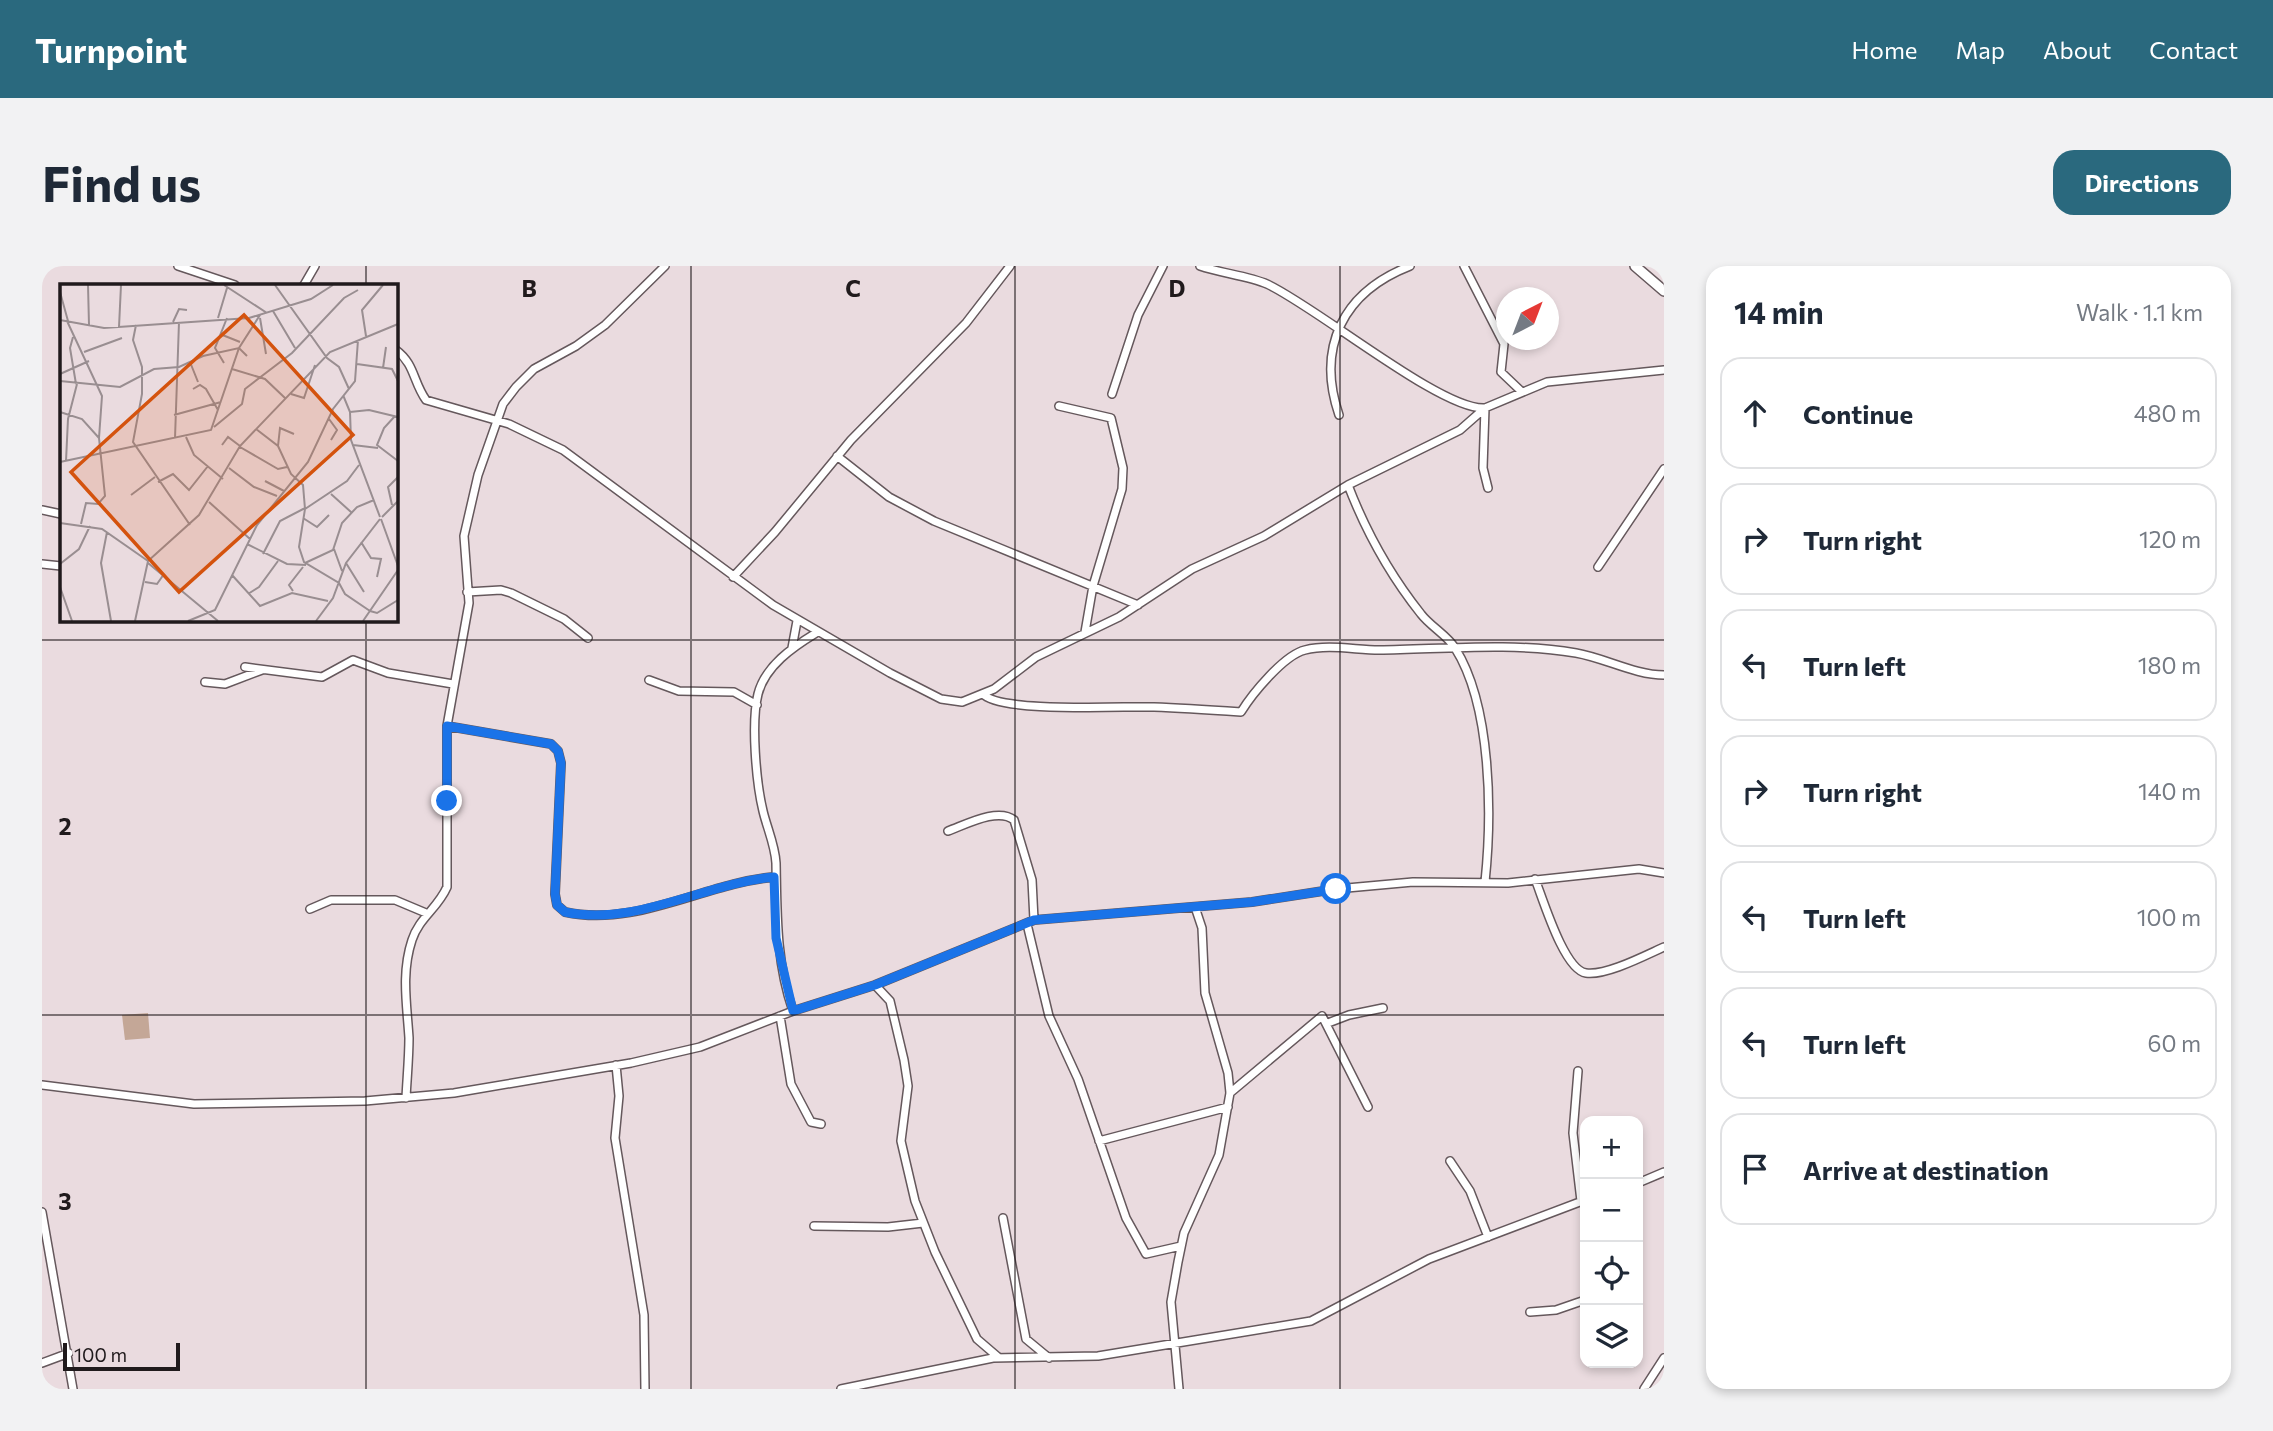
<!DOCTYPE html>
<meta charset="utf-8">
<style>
body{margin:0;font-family:Commissioner,sans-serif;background:#f2f2f3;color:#1f2937}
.controls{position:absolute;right:21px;bottom:21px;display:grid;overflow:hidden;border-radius:14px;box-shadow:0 4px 10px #0003}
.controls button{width:63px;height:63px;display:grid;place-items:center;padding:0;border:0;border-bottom:2px solid #e0e1e3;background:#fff;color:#1f2937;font:35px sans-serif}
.compass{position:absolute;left:1454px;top:21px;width:63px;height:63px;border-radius:50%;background:#fff;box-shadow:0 4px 10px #0003;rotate:42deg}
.scale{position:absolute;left:21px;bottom:18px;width:117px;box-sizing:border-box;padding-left:7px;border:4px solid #201a1c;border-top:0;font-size:19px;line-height:24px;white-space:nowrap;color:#201a1c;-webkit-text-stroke:5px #eadbdf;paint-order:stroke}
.stop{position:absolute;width:21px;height:21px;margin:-16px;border:5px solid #1a73e8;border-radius:50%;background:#fff}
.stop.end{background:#1a73e8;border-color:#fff;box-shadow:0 2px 7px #0008}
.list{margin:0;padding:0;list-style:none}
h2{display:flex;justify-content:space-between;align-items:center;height:91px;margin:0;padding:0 28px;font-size:30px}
h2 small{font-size:23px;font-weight:400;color:#747a83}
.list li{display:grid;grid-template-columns:46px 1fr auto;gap:21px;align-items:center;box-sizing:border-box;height:112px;margin:0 14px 14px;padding:0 14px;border:2px solid #e0e1e3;border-radius:21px}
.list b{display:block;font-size:26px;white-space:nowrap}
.list em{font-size:23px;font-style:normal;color:#747a83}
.icon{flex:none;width:38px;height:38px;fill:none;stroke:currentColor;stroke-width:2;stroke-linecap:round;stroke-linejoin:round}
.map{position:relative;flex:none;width:1622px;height:1123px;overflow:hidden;border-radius:21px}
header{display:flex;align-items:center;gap:42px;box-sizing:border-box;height:98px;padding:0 35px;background:#2a697e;color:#fff}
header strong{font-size:33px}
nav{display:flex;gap:38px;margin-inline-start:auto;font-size:24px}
.intro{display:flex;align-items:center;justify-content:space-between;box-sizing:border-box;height:168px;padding:0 42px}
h1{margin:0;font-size:49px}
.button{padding:18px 32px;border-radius:21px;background:#2a697e;color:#fff;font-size:24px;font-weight:700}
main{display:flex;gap:42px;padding:0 42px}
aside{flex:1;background:#fff;border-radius:21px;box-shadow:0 4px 10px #0003}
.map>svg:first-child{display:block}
.green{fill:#c4a797}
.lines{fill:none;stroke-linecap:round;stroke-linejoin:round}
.minor-casing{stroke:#65585c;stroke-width:10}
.tertiary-casing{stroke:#65585c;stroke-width:12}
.minor{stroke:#fff;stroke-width:7}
.tertiary{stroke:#fff;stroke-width:9}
.route{stroke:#1a73e8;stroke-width:9}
.grid{fill:none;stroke:#201a1c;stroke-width:2;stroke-opacity:0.55}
.inset-road{fill:none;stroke:#998e91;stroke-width:2}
.view{fill:#d4530e;fill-opacity:0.15;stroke:#d4530e;stroke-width:3.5}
.inset-edge{fill:none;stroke:#201a1c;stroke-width:3.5}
.grid-label{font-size:23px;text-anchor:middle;font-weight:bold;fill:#201a1c;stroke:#eadbdf;stroke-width:5;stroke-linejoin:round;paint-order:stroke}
</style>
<header>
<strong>Turnpoint</strong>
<nav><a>Home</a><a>Map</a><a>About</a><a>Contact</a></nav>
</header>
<div class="intro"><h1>Find us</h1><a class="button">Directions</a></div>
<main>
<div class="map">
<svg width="1622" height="1123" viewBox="0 0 1622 1123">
<rect width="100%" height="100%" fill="#eadbdf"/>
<path class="green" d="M 106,747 L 108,772 L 83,774 L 80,749 Z"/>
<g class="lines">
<defs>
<path id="minor" d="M 136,0 L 193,19
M 1158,0 C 1178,7 1207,10 1225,18 C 1275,41 1400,145 1443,142 L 1441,202 L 1446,222
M 1422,0 L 1462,78 L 1459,106 L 1480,126
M 262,19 L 273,0
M 354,84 C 373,98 371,116 384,134 L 467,158 L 521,184 L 731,339 L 848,407 L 899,433 L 920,436 L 952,423 L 994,391 L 1077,351 L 1150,303 L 1222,270 L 1306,219 L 1418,164 L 1443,142 L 1505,116 L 1622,104
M 1070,128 L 1096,49 L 1121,0
M 1017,140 L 1069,152 L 1081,202 L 1080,223 L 1051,320 L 1043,366
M 1297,149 C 1274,81 1301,26 1368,0
M 795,190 L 847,231 L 892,255 L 1096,339
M 1306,219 C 1324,266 1348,309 1379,348 C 1388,360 1406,370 1413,382 C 1450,440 1450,550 1443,616
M 0,244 L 19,248
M 0,298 L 19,300
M 1556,301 L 1622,203
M 691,311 L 733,266 L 809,174 L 924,57 L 968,0
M 425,326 L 459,324 L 469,327 L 522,353 L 546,372
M 750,382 L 755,355
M 203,401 L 280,411 L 311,394 L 346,407 L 411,418
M 607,414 L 637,425 L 692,426 L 715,439
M 163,416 L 183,418 L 220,404
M 941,428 C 957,447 1082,440 1112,441 C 1141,442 1170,444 1199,446 C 1210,428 1242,389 1263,384 C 1286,378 1314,384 1337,384 C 1404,383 1468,376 1534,387 C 1563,392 1593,409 1622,409
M 405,460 L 509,478 L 516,485 L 519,497 L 513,628 L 515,639 L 523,646 C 594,662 663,617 732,611
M 906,565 C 923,559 956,541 972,554 L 990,614 L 992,654
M 1493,613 C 1501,633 1522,704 1544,707 C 1564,710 1604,689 1622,681
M 268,643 L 289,634 L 353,634 L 384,647
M 985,658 L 1007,750 L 1036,813 L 1084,952 L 1104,988 L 1139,980
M 833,719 L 848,735 L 862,794 L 866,820 L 859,875 L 873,935 L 893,986 L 935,1073 L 956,1091
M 751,745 C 734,696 735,648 734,597 C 733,579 725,562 721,545 C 714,516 709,456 716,428 C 723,400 751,381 774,367
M 738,750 L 749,818 L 769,856 L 779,858
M 1286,757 L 1307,749 L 1341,742
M 574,799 L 577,830 L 573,872 L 602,1049 L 603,1123
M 1536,805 L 1531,867 L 1539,935
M 0,819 L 152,838 L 323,835 L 412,827 L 589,797 L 658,781 L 751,745 L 833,719 L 992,654 L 1210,636 L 1294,623 L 1371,616 L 1466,617 L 1597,603 L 1622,607
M 1188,827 L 1280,750 L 1326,841
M 364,832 C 365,812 367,791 367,772 C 365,739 359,707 370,674 C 377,652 396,642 405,621 L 405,460 L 427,337 L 422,270 L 436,209 L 461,138 L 474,121 L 492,103 L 534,80 L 563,59 L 623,0
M 1057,875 L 1186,841
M 1408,895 L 1428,925 L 1446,971
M 1596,917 L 1622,906
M 0,946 L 31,1123
M 961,952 L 984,1073 L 1007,1092
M 772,960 L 846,961 L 881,957
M 1488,1046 L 1514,1044 L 1543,1034
M 0,1097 L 27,1087
M 799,1123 L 951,1092 L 1056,1090 L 1269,1055 L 1387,993 L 1543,934
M 1137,1123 L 1129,1036 L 1136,996 L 1142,967 L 1177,889 L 1188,827 L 1186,807 L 1163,727 L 1160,662 L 1153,641
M 1602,1123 L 1622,1092"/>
<path id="tertiary" d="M 1593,0 L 1622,25"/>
</defs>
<use href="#minor" class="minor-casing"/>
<use href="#tertiary" class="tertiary-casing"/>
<use href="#minor" class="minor"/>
<use href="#tertiary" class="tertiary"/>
</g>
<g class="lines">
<path class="route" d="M 405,535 L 405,460 L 509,478 L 516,485 L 519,497 L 513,628 L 515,639 L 523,646 C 594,661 663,617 732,611 L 734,672 L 751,745 L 833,719 L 992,654 L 1210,636 L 1294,623"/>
</g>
<path class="grid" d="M 324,0 L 324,19M 649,0 L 649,1123M 973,0 L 973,1123M 1298,0 L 1298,1123M 324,354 L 324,1123M 0,374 L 1622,374M 0,749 L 1622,749"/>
<g transform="translate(18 18)">
<rect width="338" height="338" fill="#eadbdf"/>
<path class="inset-road" d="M 28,1 L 29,41M 164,1 L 207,29M 215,1 L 267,74 L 279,83 L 289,105M 0,8 L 8,37M 213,27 L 235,64M 158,34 L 167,4M 200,34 L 206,70M 0,36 L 44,44 L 189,34 L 251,15 L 273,1M 7,37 L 42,112 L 39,154 L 45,212 L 38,220 L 26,219 L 21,240M 113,38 L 119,25 L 127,26M 76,41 L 73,56 L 82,83 L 82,110 L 73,158 L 130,241M 59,43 L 61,1M 160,50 L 180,58M 306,52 L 302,26 L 323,1M 13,53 L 10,64 L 16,100M 24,68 L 62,54M 130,78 L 138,98M 164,79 L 155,64 L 167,34M 297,80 L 332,85 L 338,97M 323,84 L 326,63M 172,85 L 205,95 L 225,114M 0,90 L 29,77M 0,97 L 60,103 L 94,85 L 119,83 L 143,72 L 179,64 L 187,72M 133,105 L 140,101 L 146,105 L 158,126M 231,110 L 244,114 L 255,81M 283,111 L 290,128 L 291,156 L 320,233M 0,128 L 22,135 L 39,154M 290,128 L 309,126 L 338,133M 114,131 L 161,118M 335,132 L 324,144 L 317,161 L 338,177M 269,135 L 277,146 L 271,156M 154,143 L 182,120 L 185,105 L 232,69 L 284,14 L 298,6M 196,145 L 218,162 L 231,190 L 243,201 L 245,225 L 239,263 L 244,278 L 279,299 L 285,310 L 310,327M 126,153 L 134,171 L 163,195M 115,154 L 119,38M 162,161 L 168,153 L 180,162M 293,161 L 318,164M 218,162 L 220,144 L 234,150M 180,163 L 218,185 L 227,183M 6,177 L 8,135 L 17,100M 0,178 L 151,146 L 179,64 L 200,31M 169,184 L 194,203 L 217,212M 205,197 L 224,207M 98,198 L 113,190 L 129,206 L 148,182M 271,210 L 291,228M 71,211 L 95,193M 149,218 L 190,255M 332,221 L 328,203 L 338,193M 245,225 L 287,197 L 299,181M 322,233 L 338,217M 243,234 L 257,243 L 269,231M 321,235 L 338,282M 0,239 L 42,245 L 88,277M 47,248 L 41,279 L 51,337M 301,258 L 311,274 L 321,275 L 317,293M 187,260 L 227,280 L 246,281M 274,265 L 282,287M 203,270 L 220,237 L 245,224M 88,279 L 158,337M 245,279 L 273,266 L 282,239 L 297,223 L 314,216M 286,279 L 304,308M 0,280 L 19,265 L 30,242M 172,291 L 200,322 L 232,309 L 268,317M 85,298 L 97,300 L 104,290M 0,303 L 12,337M 233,307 L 229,301 L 243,283M 188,310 L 199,303 L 218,277M 310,327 L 317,329 L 338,316M 75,337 L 88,277 L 139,231 L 180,162 L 270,68 L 338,40M 128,337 L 155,326 L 197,241 L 248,178 L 273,125 L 295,97 L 298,56M 256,337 L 273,314 L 286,279 L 320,235M 303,337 L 338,286"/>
<path class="view" d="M 184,31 L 293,151 L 119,308 L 11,188 Z"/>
<rect width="338" height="338" class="inset-edge"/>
</g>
<g class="grid-label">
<text x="487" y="31">B</text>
<text x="811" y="31">C</text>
<text x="1135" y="31">D</text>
<text x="23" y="569">2</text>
<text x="23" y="944">3</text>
</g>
</svg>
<div class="controls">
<button>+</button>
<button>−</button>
<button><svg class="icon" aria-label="locate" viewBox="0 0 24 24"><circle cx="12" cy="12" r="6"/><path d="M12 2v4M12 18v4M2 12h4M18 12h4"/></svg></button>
<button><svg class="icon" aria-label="layers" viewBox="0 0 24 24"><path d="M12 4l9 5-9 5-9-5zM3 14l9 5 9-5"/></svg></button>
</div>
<svg class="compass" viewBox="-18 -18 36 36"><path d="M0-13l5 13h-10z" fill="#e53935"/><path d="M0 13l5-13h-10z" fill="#747a83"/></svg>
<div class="scale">100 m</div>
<div class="stop" style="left:1294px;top:623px"></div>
<div class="stop end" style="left:405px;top:535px"></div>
</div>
<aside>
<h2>14 min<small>Walk · 1.1 km</small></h2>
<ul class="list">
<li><svg class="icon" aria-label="ahead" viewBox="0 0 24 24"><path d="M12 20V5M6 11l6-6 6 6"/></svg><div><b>Continue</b></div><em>480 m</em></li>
<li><svg class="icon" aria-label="right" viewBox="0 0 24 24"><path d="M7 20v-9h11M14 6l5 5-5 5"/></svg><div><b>Turn right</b></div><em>120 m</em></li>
<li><svg class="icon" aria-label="left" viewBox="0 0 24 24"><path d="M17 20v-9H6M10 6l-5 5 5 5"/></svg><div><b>Turn left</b></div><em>180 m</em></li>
<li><svg class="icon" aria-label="right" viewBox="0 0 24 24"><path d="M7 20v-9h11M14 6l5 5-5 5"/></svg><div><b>Turn right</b></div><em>140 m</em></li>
<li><svg class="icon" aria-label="left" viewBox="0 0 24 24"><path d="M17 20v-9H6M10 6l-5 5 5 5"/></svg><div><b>Turn left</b></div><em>100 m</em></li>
<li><svg class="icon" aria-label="left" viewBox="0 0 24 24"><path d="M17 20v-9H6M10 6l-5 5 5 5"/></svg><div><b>Turn left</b></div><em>60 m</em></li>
<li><svg class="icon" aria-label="arrive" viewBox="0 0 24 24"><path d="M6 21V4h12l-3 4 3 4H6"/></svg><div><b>Arrive at destination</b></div></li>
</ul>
</aside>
</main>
